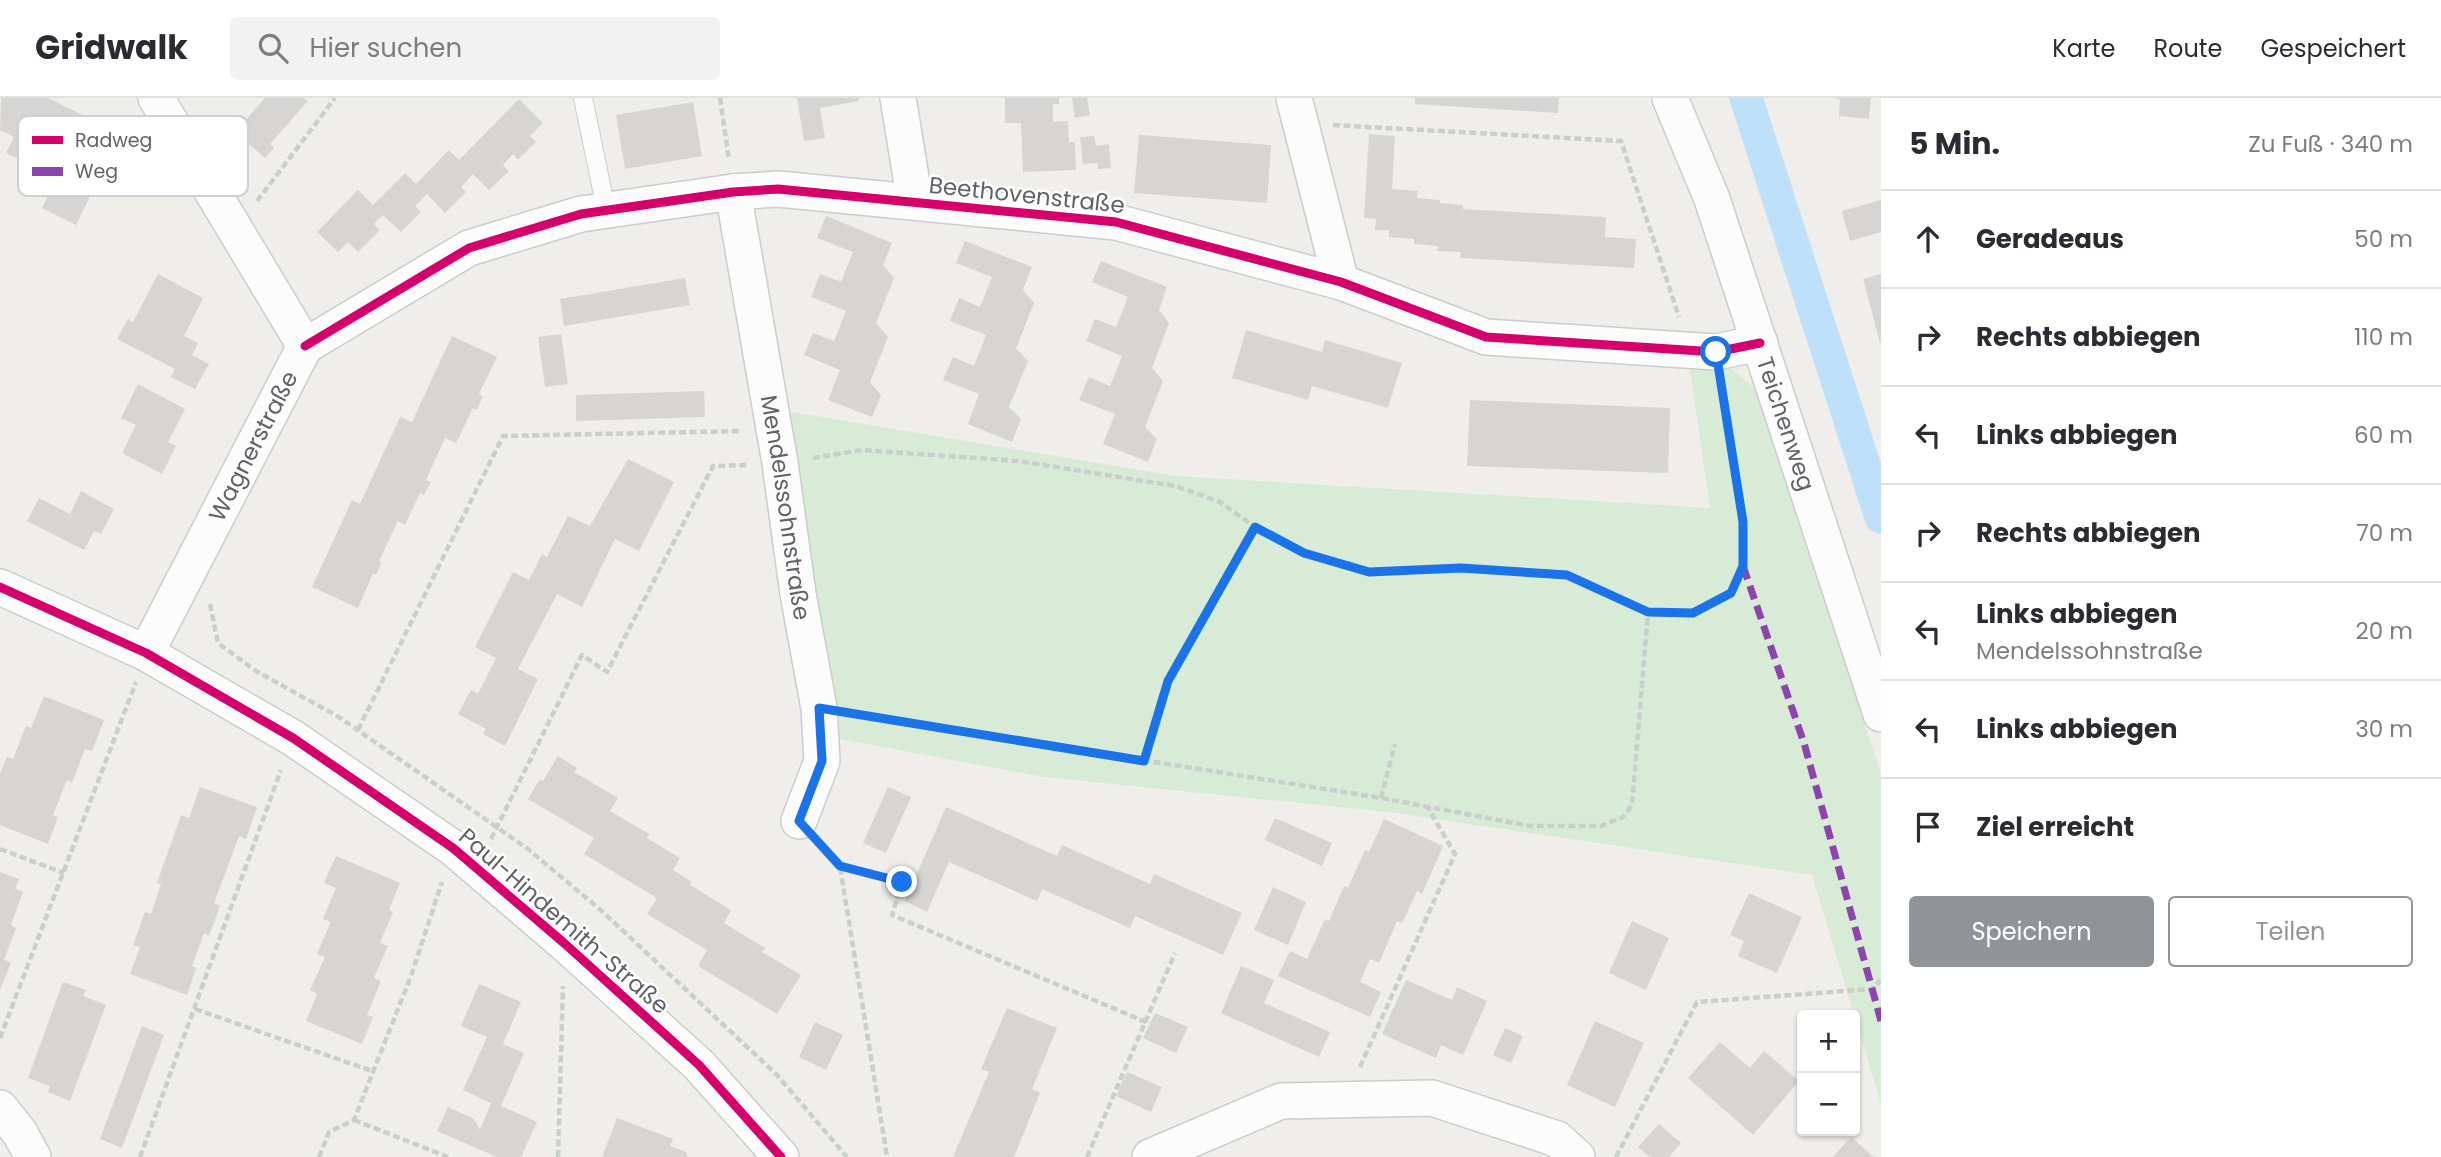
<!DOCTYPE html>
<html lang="de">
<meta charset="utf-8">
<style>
body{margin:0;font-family:Poppins,sans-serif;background:#f2f2f3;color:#2b2b33}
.controls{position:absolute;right:21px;bottom:21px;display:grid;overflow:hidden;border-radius:7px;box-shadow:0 2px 5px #0004}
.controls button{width:63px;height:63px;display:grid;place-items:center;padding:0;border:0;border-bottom:2px solid #e1e1e2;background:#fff;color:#2b2b33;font:35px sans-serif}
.stop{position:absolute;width:21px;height:21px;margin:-16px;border:5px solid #1a73e8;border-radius:50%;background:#fff}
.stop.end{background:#1a73e8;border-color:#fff;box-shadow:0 2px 7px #0008}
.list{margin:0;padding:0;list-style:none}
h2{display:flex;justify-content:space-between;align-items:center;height:91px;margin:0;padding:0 28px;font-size:30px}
h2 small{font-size:23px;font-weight:400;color:#7c7c81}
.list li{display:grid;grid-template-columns:46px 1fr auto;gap:21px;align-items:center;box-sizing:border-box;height:98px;padding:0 28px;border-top:2px solid #e1e1e2}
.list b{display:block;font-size:26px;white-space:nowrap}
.list p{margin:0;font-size:23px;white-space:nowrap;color:#7c7c81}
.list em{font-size:23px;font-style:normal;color:#7c7c81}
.actions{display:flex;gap:14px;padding:21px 28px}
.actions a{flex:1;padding:16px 0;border:2px solid #919496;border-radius:7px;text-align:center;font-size:24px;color:#919496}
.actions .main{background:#919496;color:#fff}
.icon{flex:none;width:38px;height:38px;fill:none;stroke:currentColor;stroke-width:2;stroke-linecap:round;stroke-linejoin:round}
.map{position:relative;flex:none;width:1881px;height:1059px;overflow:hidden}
header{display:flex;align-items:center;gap:42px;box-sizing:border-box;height:98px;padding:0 35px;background:#fff;border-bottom:2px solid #e1e1e2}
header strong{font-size:33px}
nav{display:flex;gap:38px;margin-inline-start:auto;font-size:24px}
.search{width:490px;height:63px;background:#f2f2f3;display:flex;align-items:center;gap:18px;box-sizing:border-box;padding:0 24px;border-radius:7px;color:#7c7c81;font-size:26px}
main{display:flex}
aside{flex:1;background:#fff}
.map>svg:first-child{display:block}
.green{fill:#d8ebd6}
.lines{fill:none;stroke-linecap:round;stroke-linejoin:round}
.canal{stroke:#bfe0f9;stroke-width:33}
.building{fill:#d6d5d3}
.lane-casing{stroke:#cbcccc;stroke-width:20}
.street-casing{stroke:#cbcccc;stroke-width:38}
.path{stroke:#cacfcc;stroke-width:4.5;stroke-dasharray:7 3.5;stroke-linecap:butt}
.lane{stroke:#fdfcfc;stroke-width:18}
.street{stroke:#fdfcfc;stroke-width:35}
.quiet{stroke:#8e44ad;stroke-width:7;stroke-dasharray:14 7;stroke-linecap:butt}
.cycleway-casing{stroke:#fff;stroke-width:13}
.cycleway{stroke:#d6006c;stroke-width:9}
.route{stroke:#1a73e8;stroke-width:9}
.labels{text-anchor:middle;stroke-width:5;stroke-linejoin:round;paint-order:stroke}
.street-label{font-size:23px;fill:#5f6368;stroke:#fff}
.key{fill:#fff;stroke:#cfd0d2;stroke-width:2}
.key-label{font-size:19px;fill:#5f6368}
</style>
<header>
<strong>Gridwalk</strong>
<div class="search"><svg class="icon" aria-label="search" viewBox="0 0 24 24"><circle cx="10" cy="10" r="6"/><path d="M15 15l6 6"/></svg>Hier suchen</div>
<nav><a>Karte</a><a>Route</a><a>Gespeichert</a></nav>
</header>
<main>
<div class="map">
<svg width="1881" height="1059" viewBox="0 0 1881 1059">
<rect width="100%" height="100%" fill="#efeeea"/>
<path class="green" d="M 1690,271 L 1732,271 L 1754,290 L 1881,676 L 1881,1006 L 1812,777 L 1389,714 L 1044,679 L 835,640 L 785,313 L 1175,378 L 1710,410 Z"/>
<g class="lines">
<path class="canal" d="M 1746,0 L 1881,419"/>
</g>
<path class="building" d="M 1,0 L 48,0 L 121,36 L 76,127 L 42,110 L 48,98 L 23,85 L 32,68 L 6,55 L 14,39 L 0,32 Z
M 265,0 L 304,0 L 308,3 L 270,46 L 274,50 L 265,60 L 235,34 Z
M 797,0 L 859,0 L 859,3 L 820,10 L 825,40 L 804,43 Z
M 1005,0 L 1059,0 L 1059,6 L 1053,6 L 1053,24 L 1068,23 L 1069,44 L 1075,44 L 1076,72 L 1023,74 L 1021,25 L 1005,25 Z
M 1072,0 L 1087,0 L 1090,17 L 1075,20 Z
M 1415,0 L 1559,0 L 1558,15 L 1415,6 Z
M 1835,0 L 1871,0 L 1869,21 L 1839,18 L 1840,2 Z
M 519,1 L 543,25 L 530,38 L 536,44 L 518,62 L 513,56 L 503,67 L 509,73 L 489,92 L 473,76 L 461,89 L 466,94 L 445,115 L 427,96 L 415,108 L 421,114 L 401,134 L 383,117 L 374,126 L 380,132 L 358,154 L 348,144 L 338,154 L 317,134 L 358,92 L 373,107 L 405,75 L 416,86 L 449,52 L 459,62 Z
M 693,4 L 702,58 L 625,71 L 616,17 Z
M 1369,36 L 1395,38 L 1392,91 L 1418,93 L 1417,100 L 1440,102 L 1440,105 L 1463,107 L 1463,111 L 1606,119 L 1605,139 L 1636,141 L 1634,170 L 1460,160 L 1461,154 L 1437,153 L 1438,148 L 1414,146 L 1414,141 L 1389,139 L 1389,132 L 1375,132 L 1376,121 L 1364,120 Z
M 1139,37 L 1271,47 L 1267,105 L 1134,95 Z
M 1094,38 L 1096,48 L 1109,46 L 1111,70 L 1098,71 L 1098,65 L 1083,66 L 1080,39 Z
M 1881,102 L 1881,134 L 1850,143 L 1842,113 Z
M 826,118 L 892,145 L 883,167 L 894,180 L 876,225 L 888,239 L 870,284 L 881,297 L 872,319 L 828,302 L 840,272 L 804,257 L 813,235 L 834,243 L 846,213 L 811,199 L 820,176 L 841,184 L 853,154 L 817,140 Z
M 965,143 L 1032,169 L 1023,192 L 1034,205 L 1016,250 L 1028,263 L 1009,309 L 1021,321 L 1012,344 L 968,326 L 979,296 L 943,282 L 953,259 L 974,268 L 986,237 L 950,223 L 959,200 L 980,209 L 992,179 L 956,165 Z
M 1101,163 L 1167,189 L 1159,212 L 1169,225 L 1152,270 L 1163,283 L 1145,329 L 1157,341 L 1148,364 L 1103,346 L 1115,316 L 1079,302 L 1089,279 L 1110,288 L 1122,258 L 1086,243 L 1095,221 L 1116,229 L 1128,199 L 1092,184 Z
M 158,176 L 203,200 L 184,238 L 198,245 L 192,257 L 209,266 L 195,291 L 171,279 L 175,271 L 117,241 L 128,221 L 133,224 Z
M 1881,176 L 1881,245 L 1880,245 L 1863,181 Z
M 685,180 L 690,207 L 564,228 L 560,201 Z
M 1246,232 L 1322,254 L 1325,242 L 1402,265 L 1388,310 L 1312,288 L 1308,302 L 1232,280 Z
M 561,236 L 568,286 L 545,289 L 538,239 Z
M 452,238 L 497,259 L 479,296 L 483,298 L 477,312 L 473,310 L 456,345 L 445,340 L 426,382 L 431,384 L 424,397 L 420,395 L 405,427 L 398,423 L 379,463 L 382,464 L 376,477 L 373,475 L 358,510 L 312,489 L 352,402 L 360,406 L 400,319 L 412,324 Z
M 138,286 L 185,311 L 168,344 L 176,348 L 162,376 L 122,355 L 136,327 L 121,320 Z
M 704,293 L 705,319 L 576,323 L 576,297 Z
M 1470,302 L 1670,310 L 1668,375 L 1467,368 Z
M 628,361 L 674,384 L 639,453 L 615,441 L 582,509 L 557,496 L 518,571 L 538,581 L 505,648 L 483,636 L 486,631 L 458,616 L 471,592 L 478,596 L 496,560 L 475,549 L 513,474 L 529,482 L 542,456 L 547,459 L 568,418 L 590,428 Z
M 81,393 L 114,411 L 101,436 L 94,433 L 84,452 L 27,423 L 39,400 L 70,416 Z
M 44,598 L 104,622 L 92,653 L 85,651 L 72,685 L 67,682 L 53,717 L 58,719 L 48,746 L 0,727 L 0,676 L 7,659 L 13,661 L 26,628 L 31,630 Z
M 558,658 L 577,670 L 574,674 L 618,700 L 610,713 L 649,736 L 647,740 L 680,760 L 673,772 L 692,784 L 690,787 L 731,812 L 724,825 L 765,850 L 762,854 L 801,877 L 777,916 L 698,868 L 707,852 L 647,816 L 657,800 L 584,756 L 594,740 L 528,701 L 540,681 L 543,683 Z
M 200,689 L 257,709 L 246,741 L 239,738 L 214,805 L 220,808 L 209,838 L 204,835 L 192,868 L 196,870 L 187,897 L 130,876 L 140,849 L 133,847 L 145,814 L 151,816 L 161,786 L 157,785 L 181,717 L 189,720 Z
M 888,689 L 911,699 L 886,755 L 863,745 Z
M 946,709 L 1057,758 L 1062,747 L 1150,786 L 1154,776 L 1242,815 L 1223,857 L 1135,818 L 1130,830 L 1042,791 L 1037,803 L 949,764 L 927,814 L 905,803 Z
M 1275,720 L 1332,745 L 1322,768 L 1265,742 Z
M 1384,721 L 1443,748 L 1422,796 L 1417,793 L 1402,825 L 1397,823 L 1379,865 L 1370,861 L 1360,884 L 1381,894 L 1370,919 L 1278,878 L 1290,853 L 1307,861 L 1325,821 L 1329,823 L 1344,788 L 1348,790 L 1365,752 L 1369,754 Z
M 336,758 L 400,785 L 389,812 L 393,814 L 380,845 L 388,848 L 374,880 L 381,883 L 367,917 L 373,919 L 362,946 L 306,923 L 317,896 L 310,892 L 325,859 L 317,856 L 331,824 L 323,821 L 336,790 L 324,785 Z
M 0,774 L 19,781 L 15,791 L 23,794 L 11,827 L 16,830 L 4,862 L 11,865 L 0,892 Z
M 1273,789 L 1306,804 L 1288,847 L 1254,832 Z
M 1749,795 L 1802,819 L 1777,875 L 1738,858 L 1744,843 L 1730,837 Z
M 1632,823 L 1669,840 L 1646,892 L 1609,875 Z
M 1241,868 L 1274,882 L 1264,905 L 1330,934 L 1319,959 L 1221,915 Z
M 1406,882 L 1452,902 L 1457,889 L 1487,903 L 1463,957 L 1441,947 L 1436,960 L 1382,936 Z
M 63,884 L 86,892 L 83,898 L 106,907 L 70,1003 L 48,994 L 50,988 L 28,980 Z
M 479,886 L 521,904 L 503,946 L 524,955 L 501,1008 L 537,1024 L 521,1059 L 497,1059 L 437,1033 L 448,1009 L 474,1021 L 480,1032 L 491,1005 L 463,992 L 487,939 L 461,928 Z
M 1007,910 L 1057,930 L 1032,991 L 1040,995 L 1014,1059 L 953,1059 L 989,974 L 981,971 Z
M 1155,915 L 1188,929 L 1176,955 L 1143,940 Z
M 1595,923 L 1644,945 L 1615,1009 L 1567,987 Z
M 815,924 L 843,937 L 826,972 L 799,959 Z
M 142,928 L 164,937 L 122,1050 L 100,1041 Z
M 1505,930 L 1523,938 L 1511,965 L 1493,957 Z
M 1720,944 L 1750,970 L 1764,953 L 1799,983 L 1753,1037 L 1688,980 Z
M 1127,974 L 1162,989 L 1151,1014 L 1116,998 Z
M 617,1020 L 673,1041 L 670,1048 L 686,1054 L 688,1059 L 602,1059 Z
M 1659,1026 L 1681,1045 L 1669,1059 L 1650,1059 L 1638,1049 Z
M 1851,1039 L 1874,1059 L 1833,1059 Z"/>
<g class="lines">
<defs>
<path id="lane" d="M 583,0 L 606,111"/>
<g id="street">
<path d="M 156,0 L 305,248"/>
<path d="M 898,0 L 915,104"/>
<path d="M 1294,0 L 1341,184"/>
<path id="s1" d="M 1670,0 L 1712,101 L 1881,616"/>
<path id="s2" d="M 733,94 L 780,365 L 798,496 L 819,610 L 822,663 L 799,723"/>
<path d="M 305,248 L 469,150 L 581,116 L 733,94 L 778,91 L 1116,124 L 1341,184 L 1486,239 L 1716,254 L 1760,245"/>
<path d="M 0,489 L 146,555 L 293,640 L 453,750 L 564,845 L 699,967 L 781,1059"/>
<path id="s3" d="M 146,555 L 305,248"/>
<path d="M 0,1010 L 20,1035 L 33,1059"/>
<path d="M 1150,1059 L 1281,1003 L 1432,1000 L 1557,1041 L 1577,1059"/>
</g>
</defs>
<use href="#lane" class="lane-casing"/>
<use href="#street" class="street-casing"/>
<path class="path" d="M 720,0 L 729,62
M 1333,27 L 1621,43 L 1679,219
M 257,103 L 335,0
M 813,360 L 862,352 L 1018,363 L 1175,388 L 1220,404 L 1255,429 L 1304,455 L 1369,474 L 1461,470 L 1567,477 L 1648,514 L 1693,515 L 1731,495 L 1743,468 L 1743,424 L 1721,286
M 210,506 L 218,545 L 256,573 L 339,619 L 528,751 L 603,814 L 777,977 L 847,1059
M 853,616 L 1381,700 L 1530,728 L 1601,728 L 1623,719 L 1632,707 L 1648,514
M 358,632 L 503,338 L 741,333
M 1144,663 L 1168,583 L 1255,429
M 1381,700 L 1395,646
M 491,741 L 582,557 L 607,574 L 713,368 L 749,367
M 820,746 L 840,768 L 887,1059
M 0,751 L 64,775
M 840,768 L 902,784 L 892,817 L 1146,924
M 195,911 L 375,974
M 0,940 L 136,584
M 1360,969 L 1455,756 L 1427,708
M 354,1022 L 448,1059
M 140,1059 L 281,672
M 319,1059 L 329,1034 L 354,1022 L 411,878 L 442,784
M 558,1059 L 563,888
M 1087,1059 L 1175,855
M 1616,1059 L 1697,904 L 1872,891 L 1881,882"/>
<use href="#lane" class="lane"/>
<use href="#street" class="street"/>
<path class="quiet" d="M 1743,468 L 1804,645 L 1881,923"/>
<defs>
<path id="cycleway" d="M 305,248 L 469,150 L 581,116 L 733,94 L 778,91 L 1116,124 L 1341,184 L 1486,239 L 1716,254 L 1760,245
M 0,489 L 146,555 L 293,640 L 453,750 L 564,845 L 699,967 L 781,1059"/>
</defs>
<use href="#cycleway" class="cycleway-casing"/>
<use href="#cycleway" class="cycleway"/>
</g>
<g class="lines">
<path class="route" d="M 902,784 L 840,768 L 799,723 L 822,663 L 819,610 L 1144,663 L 1168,583 L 1255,429 L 1304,455 L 1369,474 L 1461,470 L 1567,477 L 1648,514 L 1693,515 L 1731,495 L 1743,468 L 1743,424 L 1716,254"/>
</g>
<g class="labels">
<g class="street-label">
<text transform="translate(1027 97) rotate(6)" y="8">Beethovenstraße</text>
<text dy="8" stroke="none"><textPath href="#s1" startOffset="346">Teichenweg</textPath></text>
<text dy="8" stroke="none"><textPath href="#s3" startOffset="233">Wagnerstraße</textPath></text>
<text dy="8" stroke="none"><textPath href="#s2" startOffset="320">Mendelssohnstraße</textPath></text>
<text transform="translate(564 823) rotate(41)" y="8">Paul-Hindemith-Straße</text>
</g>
</g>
<rect x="18" y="18" width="230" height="80" rx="10" class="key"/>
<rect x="32" y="38" width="31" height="8" fill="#d6006c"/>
<rect x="32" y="69" width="31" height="9" fill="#8e44ad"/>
<g class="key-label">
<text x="75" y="49">Radweg</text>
<text x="75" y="80">Weg</text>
</g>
</svg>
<div class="controls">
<button>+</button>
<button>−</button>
</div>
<div class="stop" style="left:1716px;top:254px"></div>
<div class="stop end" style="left:902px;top:784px"></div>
</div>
<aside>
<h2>5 Min.<small>Zu Fuß · 340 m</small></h2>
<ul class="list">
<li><svg class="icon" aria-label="ahead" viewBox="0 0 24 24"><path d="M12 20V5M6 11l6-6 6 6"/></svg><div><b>Geradeaus</b></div><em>50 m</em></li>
<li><svg class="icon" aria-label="right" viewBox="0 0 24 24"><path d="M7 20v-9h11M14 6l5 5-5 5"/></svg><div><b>Rechts abbiegen</b></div><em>110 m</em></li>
<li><svg class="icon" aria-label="left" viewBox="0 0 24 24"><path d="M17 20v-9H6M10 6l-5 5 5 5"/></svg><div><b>Links abbiegen</b></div><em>60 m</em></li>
<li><svg class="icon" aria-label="right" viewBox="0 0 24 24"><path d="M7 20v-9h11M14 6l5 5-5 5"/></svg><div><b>Rechts abbiegen</b></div><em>70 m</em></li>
<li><svg class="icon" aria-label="left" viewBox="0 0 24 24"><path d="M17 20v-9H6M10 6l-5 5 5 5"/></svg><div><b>Links abbiegen</b><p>Mendelssohnstraße</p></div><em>20 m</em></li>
<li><svg class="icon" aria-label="left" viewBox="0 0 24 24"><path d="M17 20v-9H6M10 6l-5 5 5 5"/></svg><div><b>Links abbiegen</b></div><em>30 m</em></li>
<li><svg class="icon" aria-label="arrive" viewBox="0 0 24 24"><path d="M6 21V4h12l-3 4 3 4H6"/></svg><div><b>Ziel erreicht</b></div></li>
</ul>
<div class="actions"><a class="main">Speichern</a><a>Teilen</a></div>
</aside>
</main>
